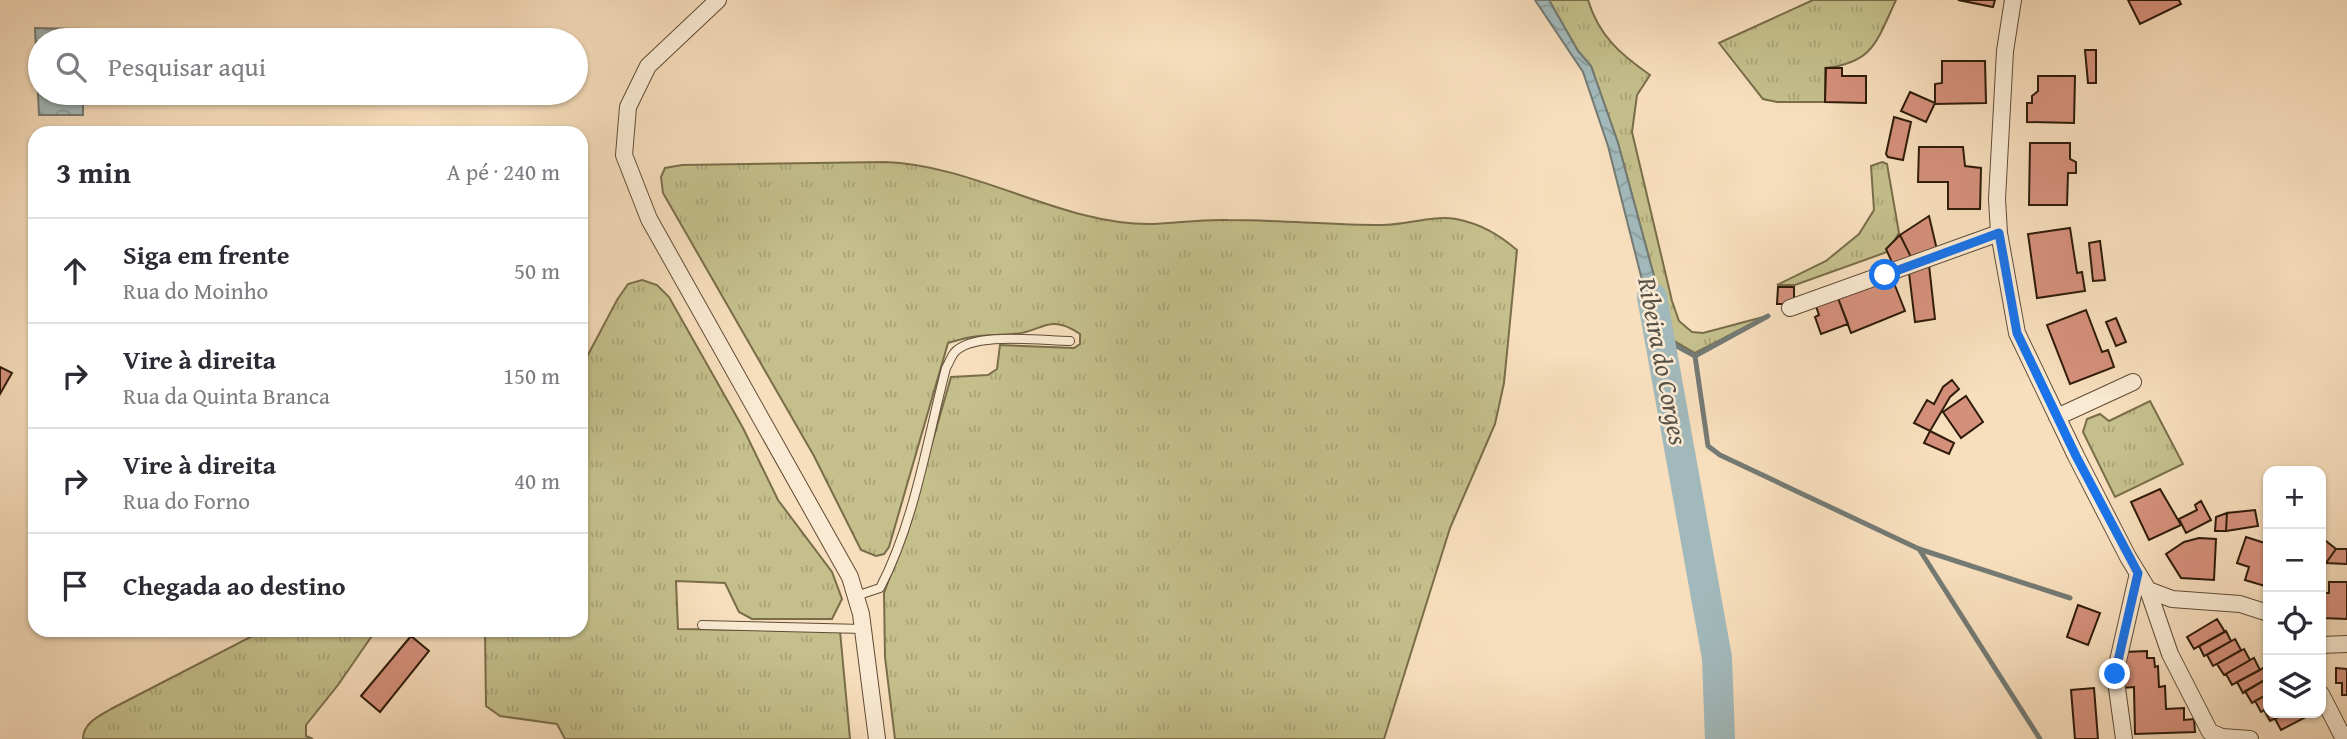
<!DOCTYPE html>
<html lang="pt">
<meta charset="utf-8">
<style>
body{margin:0;font-family:"Gentium Book Plus",serif;background:#f7f7f7;color:#2b2b33}
.controls{position:absolute;right:21px;bottom:21px;display:grid;overflow:hidden;border-radius:14px;box-shadow:0 2px 5px #0004}
.controls button{width:63px;height:63px;display:grid;place-items:center;padding:0;border:0;border-bottom:2px solid #e1e1e2;background:#fff;color:#2b2b33;font:35px sans-serif}
.stop{position:absolute;width:21px;height:21px;margin:-16px;border:5px solid #1a73e8;border-radius:50%;background:#fff}
.stop.end{background:#1a73e8;border-color:#fff;box-shadow:0 2px 7px #0008}
.list{margin:0;padding:0;list-style:none}
h2{display:flex;justify-content:space-between;align-items:center;height:91px;margin:0;padding:0 28px;font-size:30px}
h2 small{font-size:23px;font-weight:400;color:#7c7c81}
.list li{display:grid;grid-template-columns:46px 1fr auto;gap:21px;align-items:center;box-sizing:border-box;height:105px;padding:0 28px;border-top:2px solid #e1e1e2}
.list b{display:block;font-size:26px;white-space:nowrap}
.list p{margin:0;font-size:23px;white-space:nowrap;color:#7c7c81}
.list em{font-size:23px;font-style:normal;color:#7c7c81}
.icon{flex:none;width:38px;height:38px;fill:none;stroke:currentColor;stroke-width:2;stroke-linecap:round;stroke-linejoin:round}
.map{position:relative;flex:none;width:2347px;height:739px;overflow:hidden}
.search{position:absolute;background:#fff;box-shadow:0 2px 5px #0004;left:28px;top:28px;width:560px;height:77px;display:flex;align-items:center;gap:18px;box-sizing:border-box;padding:0 24px;border-radius:38px;color:#7c7c81;font-size:26px}
.panel{position:absolute;background:#fff;box-shadow:0 2px 5px #0004;left:28px;top:126px;width:560px;height:511px;border-radius:21px}
.map>svg:first-child{display:block}
.grass{fill:url(#grass-tufts);stroke:#796d4a;stroke-width:2}
.water{fill:url(#water-waves);stroke:#747a74;stroke-width:2}
.lines{fill:none;stroke-linecap:round;stroke-linejoin:round}
.stream{stroke:#747a74;stroke-width:5}
.river{stroke:#a2b9bb;stroke-width:30}
.building{fill:#d5907b;stroke:#2e1b09;stroke-width:2}
.service-casing{stroke:#604c36;stroke-width:10}
.minor-casing{stroke:#604c36;stroke-width:18}
.service{stroke:#faead3;stroke-width:8}
.minor{stroke:#faead3;stroke-width:16}
.route{stroke:#1a73e8;stroke-width:9}
.labels{text-anchor:middle;stroke-width:5;stroke-linejoin:round;paint-order:stroke}
.water-label{font-size:26px;font-style:italic;fill:#575247;stroke:#faead3}
</style>
<div class="map">
<svg width="2347" height="739" viewBox="0 0 2347 739">
<defs>
<pattern id="grass-tufts" width="24" height="20" patternUnits="userSpaceOnUse" patternTransform="scale(1.75)"><rect width="24" height="20" fill="#c4bf8b"/><path d="M3 7l-1-3M5 7V3M7 7l1-3M15 17l-1-3M17 17v-4M19 17l1-3" fill="none" stroke="#a9a477"/></pattern>
<pattern id="water-waves" width="16" height="10" patternUnits="userSpaceOnUse" patternTransform="scale(1.75)"><rect width="16" height="10" fill="#a2b9bb"/><path d="M0 5q4-4 8 0t8 0" fill="none" stroke="#8c9e9f"/></pattern>
</defs>
<rect width="100%" height="100%" fill="#f7debc"/>
<filter id="stains"><feTurbulence type="fractalNoise" baseFrequency=".00286" numOctaves="4"/><feColorMatrix values="0 0 0 0 .2 0 0 0 0 .09 0 0 0 0 .02 0 0 0 .5 -.17"/></filter>
<radialGradient id="worn" r=".72"><stop offset=".6" stop-color="#630" stop-opacity="0"/><stop offset="1" stop-color="#630" stop-opacity=".3"/></radialGradient>
<path class="grass" d="M 1549,0 L 1588,0 C 1599,36 1620,54 1650,75 L 1637,95 L 1632,132 L 1672,301 L 1679,321 L 1692,332 L 1703,333 L 1767,316 L 1695,353 L 1671,339 L 1618,143 L 1591,66 L 1578,51 Z
M 1813,0 L 1896,0 C 1877,40 1874,63 1825,68 L 1825,102 L 1777,102 L 1763,99 L 1719,43 Z
M 885,162 C 977,165 1063,226 1153,224 C 1178,223 1203,219 1228,220 C 1279,220 1331,225 1382,225 C 1407,225 1432,215 1456,219 C 1481,224 1498,234 1517,250 L 1504,383 L 1495,424 L 1450,528 L 1384,739 L 895,739 L 885,657 L 884,593 L 908,527 L 951,377 L 988,375 L 997,369 L 1000,345 L 1074,348 L 1080,344 L 1080,334 C 1048,312 1041,333 1013,334 C 985,336 975,334 948,343 L 889,547 L 884,554 L 876,556 L 861,550 L 814,456 L 663,193 L 661,177 L 665,168 L 682,165 Z
M 1882,162 L 1887,164 L 1899,233 L 1887,252 L 1795,285 L 1777,285 L 1826,261 L 1859,234 L 1874,210 L 1871,166 Z
M 642,280 L 657,285 L 669,297 L 743,428 L 778,500 L 832,572 L 842,599 L 832,619 L 752,619 L 739,612 L 725,583 L 676,581 L 678,629 L 840,631 L 850,739 L 565,739 L 557,724 L 500,716 L 486,706 L 485,630 L 581,630 L 581,368 L 617,300 L 628,284 Z
M 2150,401 L 2183,464 L 2115,497 L 2083,432 L 2087,419 L 2100,414 L 2109,421 Z
M 264,630 L 376,630 L 338,685 L 306,725 L 306,736 L 313,739 L 83,739 C 83,723 99,716 111,709 Z"/>
<path class="water" d="M 1535,0 L 1549,0 L 1578,51 L 1591,66 L 1618,143 L 1671,339 L 1656,335 L 1608,146 L 1583,72 Z
M 35,28 L 80,29 L 80,40 L 40,40 L 40,93 L 83,93 L 83,115 L 39,115 Z"/>
<g class="lines">
<path class="stream" d="M 1662,338 L 1695,356
M 1695,356 L 1708,446 L 1720,455 L 1919,549 L 2070,598
M 1695,356 L 1768,316
M 1919,549 L 2040,739"/>
<path class="river" d="M 1652,297 L 1717,658 L 1720,739"/>
</g>
<path class="building" d="M 1958,0 L 1995,0 L 1993,7 Z
M 2128,0 L 2179,0 L 2181,4 L 2140,24 Z
M 2085,50 L 2096,50 L 2096,83 L 2088,83 Z
M 1942,61 L 1985,61 L 1986,103 L 1935,104 L 1935,84 L 1942,83 Z
M 1826,68 L 1842,68 L 1842,76 L 1866,76 L 1866,103 L 1825,102 Z
M 2038,76 L 2075,76 L 2074,123 L 2027,122 L 2027,103 L 2032,103 L 2032,96 L 2038,91 Z
M 1910,92 L 1935,103 L 1926,122 L 1901,111 Z
M 1894,117 L 1911,122 L 1903,160 L 1888,157 L 1886,154 Z
M 2030,143 L 2070,143 L 2070,159 L 2076,162 L 2076,173 L 2068,173 L 2067,205 L 2029,205 Z
M 1919,147 L 1963,147 L 1965,166 L 1981,168 L 1980,209 L 1948,209 L 1948,182 L 1918,182 Z
M 1929,216 L 1937,250 L 1913,261 L 1900,235 Z
M 2070,228 L 2077,273 L 2082,272 L 2085,291 L 2037,298 L 2028,234 Z
M 1900,235 L 1913,261 L 1895,269 L 1886,249 Z
M 2100,241 L 2105,280 L 2093,281 L 2089,243 Z
M 1929,265 L 1935,319 L 1915,322 L 1909,273 Z
M 1892,278 L 1905,311 L 1851,333 L 1838,298 Z
M 1778,287 L 1794,287 L 1794,304 L 1777,304 Z
M 1838,298 L 1848,324 L 1821,334 L 1815,317 L 1819,315 L 1816,306 Z
M 2086,310 L 2102,352 L 2108,350 L 2114,367 L 2070,384 L 2047,325 Z
M 2116,318 L 2126,342 L 2116,346 L 2106,322 Z
M 0,367 L 12,373 L 0,394 Z
M 1952,380 L 1959,389 L 1950,397 L 1930,431 L 1914,423 L 1927,400 L 1934,404 L 1943,387 Z
M 1966,396 L 1983,422 L 1961,438 L 1943,412 Z
M 1930,431 L 1954,443 L 1949,454 L 1924,443 Z
M 2160,489 L 2181,525 L 2149,540 L 2131,502 Z
M 2201,501 L 2211,520 L 2186,533 L 2179,519 L 2197,510 L 2195,505 Z
M 2255,510 L 2258,526 L 2226,531 L 2227,513 Z
M 2227,513 L 2226,531 L 2215,531 L 2216,517 Z
M 2246,537 L 2268,544 L 2268,587 L 2245,580 L 2249,567 L 2237,563 Z
M 2321,537 L 2336,549 L 2326,563 L 2321,559 Z
M 2199,538 L 2216,539 L 2214,580 L 2181,578 L 2166,554 L 2184,542 Z
M 2336,549 L 2347,549 L 2347,564 L 2326,563 Z
M 2329,582 L 2347,582 L 2347,619 L 2321,618 L 2321,593 L 2329,593 Z
M 2078,605 L 2100,613 L 2088,645 L 2067,637 Z
M 2217,619 L 2225,632 L 2194,649 L 2187,637 Z
M 2226,631 L 2231,641 L 2204,656 L 2199,646 Z
M 411,636 L 429,651 L 380,712 L 361,696 Z
M 2235,639 L 2241,650 L 2213,666 L 2207,655 Z
M 2244,649 L 2250,660 L 2224,675 L 2217,664 Z
M 2147,651 L 2147,658 L 2154,658 L 2155,667 L 2158,666 L 2159,687 L 2165,686 L 2166,709 L 2184,708 L 2184,720 L 2194,719 L 2195,732 L 2135,734 L 2134,687 L 2122,688 L 2121,659 L 2124,652 Z
M 2254,658 L 2260,670 L 2232,685 L 2226,674 Z
M 2263,668 L 2268,678 L 2243,693 L 2237,682 Z
M 2336,668 L 2347,669 L 2347,695 L 2342,695 L 2342,683 L 2336,683 Z
M 2268,678 L 2268,694 L 2252,703 L 2245,691 Z
M 2094,688 L 2098,739 L 2075,739 L 2071,690 Z
M 2268,694 L 2268,708 L 2261,712 L 2255,701 Z
M 2268,708 L 2268,713 L 2286,713 L 2270,721 L 2264,710 Z
M 2286,713 L 2306,713 L 2308,716 L 2281,730 L 2275,719 Z"/>
<g class="lines">
<defs>
<path id="service" d="M 856,596 L 880,588 C 915,521 927,440 946,368 C 949,363 951,357 954,353 C 972,331 1043,341 1070,341
M 702,625 L 863,629"/>
<path id="minor" d="M 718,0 L 648,66 L 628,107 L 624,155 L 649,219 L 850,577 L 861,614 L 877,739
M 2013,0 L 2005,51 L 1997,199 L 1999,233 L 2017,333 L 2076,456 L 2128,557 L 2148,590 L 2172,599 L 2240,604 L 2268,613
M 1790,308 L 1999,233
M 2057,417 L 2133,382
M 2148,590 L 2170,654 L 2210,732 L 2222,737 L 2250,739
M 2321,645 L 2347,644
M 2321,694 L 2344,739
M 2124,739 L 2115,674 L 2138,573"/>
</defs>
<use href="#service" class="service-casing"/>
<use href="#minor" class="minor-casing"/>
<use href="#service" class="service"/>
<use href="#minor" class="minor"/>
</g>
<g class="lines">
<path class="route" d="M 1885,275 L 1999,233 L 2017,333 L 2076,456 L 2138,573 L 2115,674"/>
</g>
<g class="labels">
<g class="water-label">
<text transform="translate(1663 361) rotate(79)" y="9">Ribeira do Corges</text>
</g>
</g>
<rect width="100%" height="100%" filter="url(#stains)"/>
<rect width="100%" height="100%" fill="url(#worn)"/>
</svg>
<div class="controls">
<button>+</button>
<button>−</button>
<button><svg class="icon" aria-label="locate" viewBox="0 0 24 24"><circle cx="12" cy="12" r="6"/><path d="M12 2v4M12 18v4M2 12h4M18 12h4"/></svg></button>
<button><svg class="icon" aria-label="layers" viewBox="0 0 24 24"><path d="M12 4l9 5-9 5-9-5zM3 14l9 5 9-5"/></svg></button>
</div>
<div class="stop" style="left:1885px;top:275px"></div>
<div class="stop end" style="left:2115px;top:674px"></div>
<div class="search"><svg class="icon" aria-label="search" viewBox="0 0 24 24"><circle cx="10" cy="10" r="6"/><path d="M15 15l6 6"/></svg>Pesquisar aqui</div>
<section class="panel">
<h2>3 min<small>A pé · 240 m</small></h2>
<ul class="list">
<li><svg class="icon" aria-label="ahead" viewBox="0 0 24 24"><path d="M12 20V5M6 11l6-6 6 6"/></svg><div><b>Siga em frente</b><p>Rua do Moinho</p></div><em>50 m</em></li>
<li><svg class="icon" aria-label="right" viewBox="0 0 24 24"><path d="M7 20v-9h11M14 6l5 5-5 5"/></svg><div><b>Vire à direita</b><p>Rua da Quinta Branca</p></div><em>150 m</em></li>
<li><svg class="icon" aria-label="right" viewBox="0 0 24 24"><path d="M7 20v-9h11M14 6l5 5-5 5"/></svg><div><b>Vire à direita</b><p>Rua do Forno</p></div><em>40 m</em></li>
<li><svg class="icon" aria-label="arrive" viewBox="0 0 24 24"><path d="M6 21V4h12l-3 4 3 4H6"/></svg><div><b>Chegada ao destino</b></div></li>
</ul>
</section>
</div>
